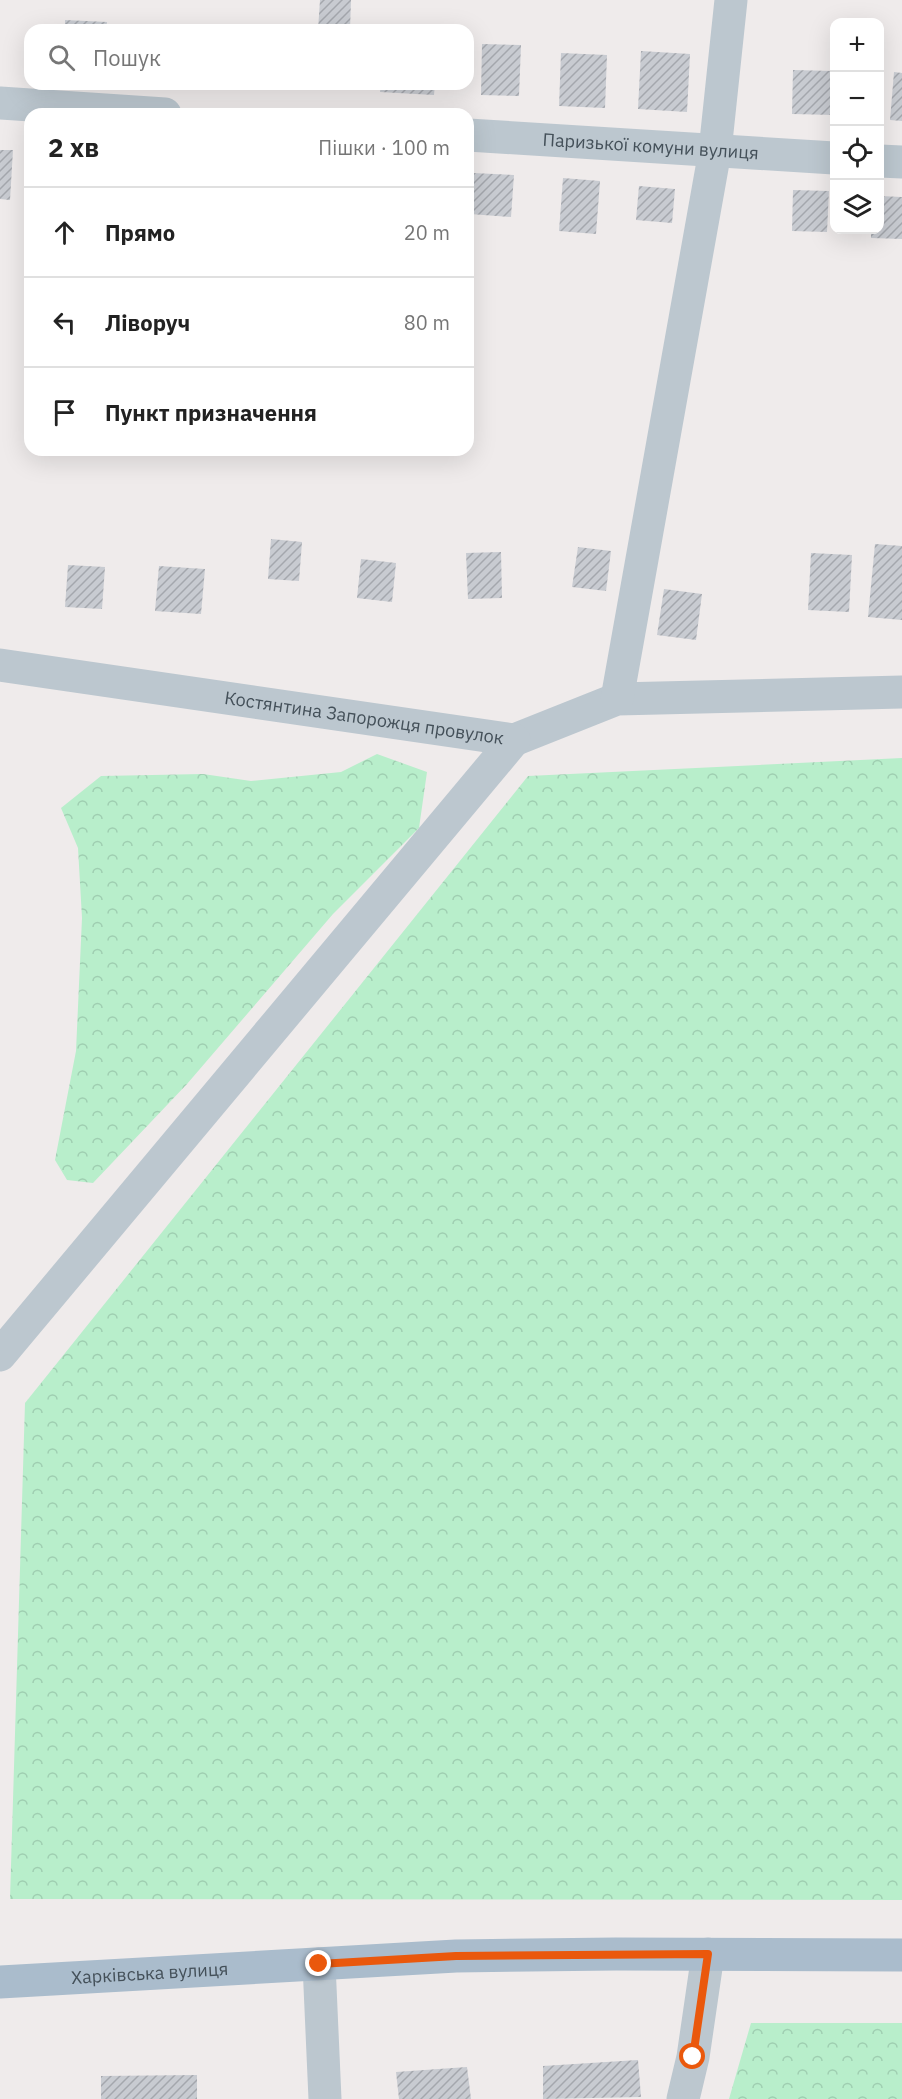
<!DOCTYPE html>
<html lang="uk">
<meta charset="utf-8">
<style>
body{margin:0;font-family:"IBM Plex Sans",sans-serif;background:#f2f2f2;color:#222}
.controls{position:absolute;right:18px;top:18px;display:grid;overflow:hidden;border-radius:12px;box-shadow:0 6px 24px #0002}
.controls button{width:54px;height:54px;display:grid;place-items:center;padding:0;border:0;border-bottom:2px solid #e0e0e0;background:#fff;color:#222;font:30px sans-serif}
.stop{position:absolute;width:18px;height:18px;margin:-14px;border:4px solid #ea580c;border-radius:50%;background:#fff}
.stop.end{background:#ea580c;border-color:#fff;box-shadow:0 2px 6px #0008}
.list{margin:0;padding:0;list-style:none}
h2{display:flex;justify-content:space-between;align-items:center;height:78px;margin:0;padding:0 24px;font-size:26px}
h2 small{font-size:20px;font-weight:400;color:#767676}
.list li{display:grid;grid-template-columns:39px 1fr auto;gap:18px;align-items:center;box-sizing:border-box;height:90px;padding:0 24px;border-top:2px solid #e0e0e0}
.list b{display:block;font-size:22px;white-space:nowrap}
.list em{font-size:20px;font-style:normal;color:#767676}
.icon{flex:none;width:33px;height:33px;fill:none;stroke:currentColor;stroke-width:2;stroke-linecap:round;stroke-linejoin:round}
.map{position:relative;flex:none;width:902px;height:2099px;overflow:hidden}
.search{position:absolute;background:#fff;box-shadow:0 6px 24px #0002;left:24px;top:24px;width:450px;height:66px;display:flex;align-items:center;gap:15px;box-sizing:border-box;padding:0 21px;border-radius:18px;color:#767676;font-size:22px}
.panel{position:absolute;background:#fff;box-shadow:0 6px 24px #0002;left:24px;top:108px;width:450px;height:348px;border-radius:18px}
.map>svg:first-child{display:block}
.forest{fill:url(#forest-crowns)}
.building{fill:url(#building-hatch)}
.lines{fill:none;stroke-linecap:round;stroke-linejoin:round}
.minor{stroke:#bcc7cf;stroke-width:33}
.major{stroke:#aabccc;stroke-width:33}
.route{stroke:#ea580c;stroke-width:8}
.labels{text-anchor:middle;stroke-width:5;stroke-linejoin:round;paint-order:stroke}
.street-label{font-size:18px;fill:#445059;stroke:#fff}
</style>
<div class="map">
<svg width="902" height="2099" viewBox="0 0 902 2099">
<defs>
<pattern id="forest-crowns" width="20" height="18" patternUnits="userSpaceOnUse" patternTransform="scale(1.5)"><rect width="20" height="18" fill="#b8eecb"/><path d="M2 6a3 3 0 1 1 6 0M12 15a3 3 0 1 1 6 0" fill="none" stroke="#9fceb1"/></pattern>
<pattern id="building-hatch" width="6" height="6" patternUnits="userSpaceOnUse" patternTransform="scale(1.5)"><rect width="6" height="6" fill="#c8cbd1"/><path d="M-1 1l2-2M0 6l6-6M5 7l2-2" fill="none" stroke="#a4a7ad"/></pattern>
</defs>
<rect width="100%" height="100%" fill="#efebeb"/>
<path class="forest" d="M 377,754 L 427,772 L 419,828 L 333,914 L 187,1084 L 93,1183 L 67,1180 L 55,1160 L 76,1051 L 82,918 L 78,848 L 61,808 L 101,776 L 203,774 L 251,781 L 341,772 Z
M 902,758 L 902,1900 L 10,1899 L 25,1403 L 528,776 Z
M 751,2023 L 902,2023 L 902,2099 L 729,2099 Z"/>
<path class="building" d="M 320,0 L 351,0 L 350,30 L 318,30 Z
M 65,20 L 107,22 L 106,30 L 65,30 Z
M 482,44 L 521,45 L 519,96 L 481,95 Z
M 641,51 L 690,54 L 687,112 L 638,109 Z
M 561,53 L 607,55 L 605,108 L 559,106 Z
M 793,70 L 834,71 L 834,115 L 792,114 Z
M 894,72 L 902,73 L 902,121 L 890,120 Z
M 381,84 L 435,84 L 434,95 L 380,92 Z
M 0,150 L 13,150 L 10,200 L 0,199 Z
M 473,173 L 514,175 L 511,217 L 470,214 Z
M 563,178 L 600,181 L 596,234 L 559,231 Z
M 639,186 L 675,189 L 672,223 L 636,220 Z
M 793,190 L 829,191 L 827,232 L 792,231 Z
M 880,196 L 902,197 L 902,239 L 871,238 L 871,230 L 880,230 Z
M 271,539 L 302,542 L 299,581 L 268,579 Z
M 875,544 L 902,546 L 902,620 L 868,617 Z
M 578,547 L 611,551 L 606,591 L 572,587 Z
M 501,552 L 502,598 L 468,599 L 466,553 Z
M 811,553 L 852,555 L 849,612 L 808,610 Z
M 361,559 L 396,563 L 392,602 L 357,598 Z
M 68,565 L 105,567 L 102,609 L 65,607 Z
M 159,566 L 205,569 L 201,614 L 155,611 Z
M 664,589 L 702,594 L 696,640 L 657,635 Z
M 638,2060 L 641,2097 L 543,2099 L 543,2066 Z
M 467,2067 L 471,2099 L 399,2099 L 396,2072 Z
M 197,2075 L 197,2099 L 101,2099 L 101,2076 Z"/>
<g class="lines">
<g class="minor">
<path d="M 0,103 L 165,114"/>
<path id="s1" d="M 468,135 L 834,158"/>
<path d="M 880,161 L 902,162"/>
<path id="s2" d="M 0,665 L 514,740 L 617,699 L 902,692"/>
<path d="M 617,699 L 715,151 L 731,0"/>
<path d="M 0,1355 L 514,740"/>
<path d="M 319,1964 L 325,2099"/>
<path d="M 683,2099 L 693,2057 L 708,1954"/>
</g>
<path class="major" id="s3" d="M 0,1982 L 456,1956 L 616,1954 L 902,1955"/>
</g>
<g class="lines">
<path class="route" d="M 319,1964 L 456,1956 L 708,1954 L 693,2057"/>
</g>
<g class="labels">
<g class="street-label">
<text dy="6" stroke="none"><textPath href="#s1" startOffset="183">Паризької комуни вулиця</textPath></text>
<text dy="6" stroke="none"><textPath href="#s2" startOffset="368">Костянтина Запорожця провулок</textPath></text>
<text dy="6" stroke="none"><textPath href="#s3" startOffset="150">Харківська вулиця</textPath></text>
</g>
</g>
</svg>
<div class="controls">
<button>+</button>
<button>−</button>
<button><svg class="icon" aria-label="locate" viewBox="0 0 24 24"><circle cx="12" cy="12" r="6"/><path d="M12 2v4M12 18v4M2 12h4M18 12h4"/></svg></button>
<button><svg class="icon" aria-label="layers" viewBox="0 0 24 24"><path d="M12 4l9 5-9 5-9-5zM3 14l9 5 9-5"/></svg></button>
</div>
<div class="stop" style="left:693px;top:2057px"></div>
<div class="stop end" style="left:319px;top:1964px"></div>
<div class="search"><svg class="icon" aria-label="search" viewBox="0 0 24 24"><circle cx="10" cy="10" r="6"/><path d="M15 15l6 6"/></svg>Пошук</div>
<section class="panel">
<h2>2 хв<small>Пішки · 100 m</small></h2>
<ul class="list">
<li><svg class="icon" aria-label="ahead" viewBox="0 0 24 24"><path d="M12 20V5M6 11l6-6 6 6"/></svg><div><b>Прямо</b></div><em>20 m</em></li>
<li><svg class="icon" aria-label="left" viewBox="0 0 24 24"><path d="M17 20v-9H6M10 6l-5 5 5 5"/></svg><div><b>Ліворуч</b></div><em>80 m</em></li>
<li><svg class="icon" aria-label="arrive" viewBox="0 0 24 24"><path d="M6 21V4h12l-3 4 3 4H6"/></svg><div><b>Пункт призначення</b></div></li>
</ul>
</section>
</div>
